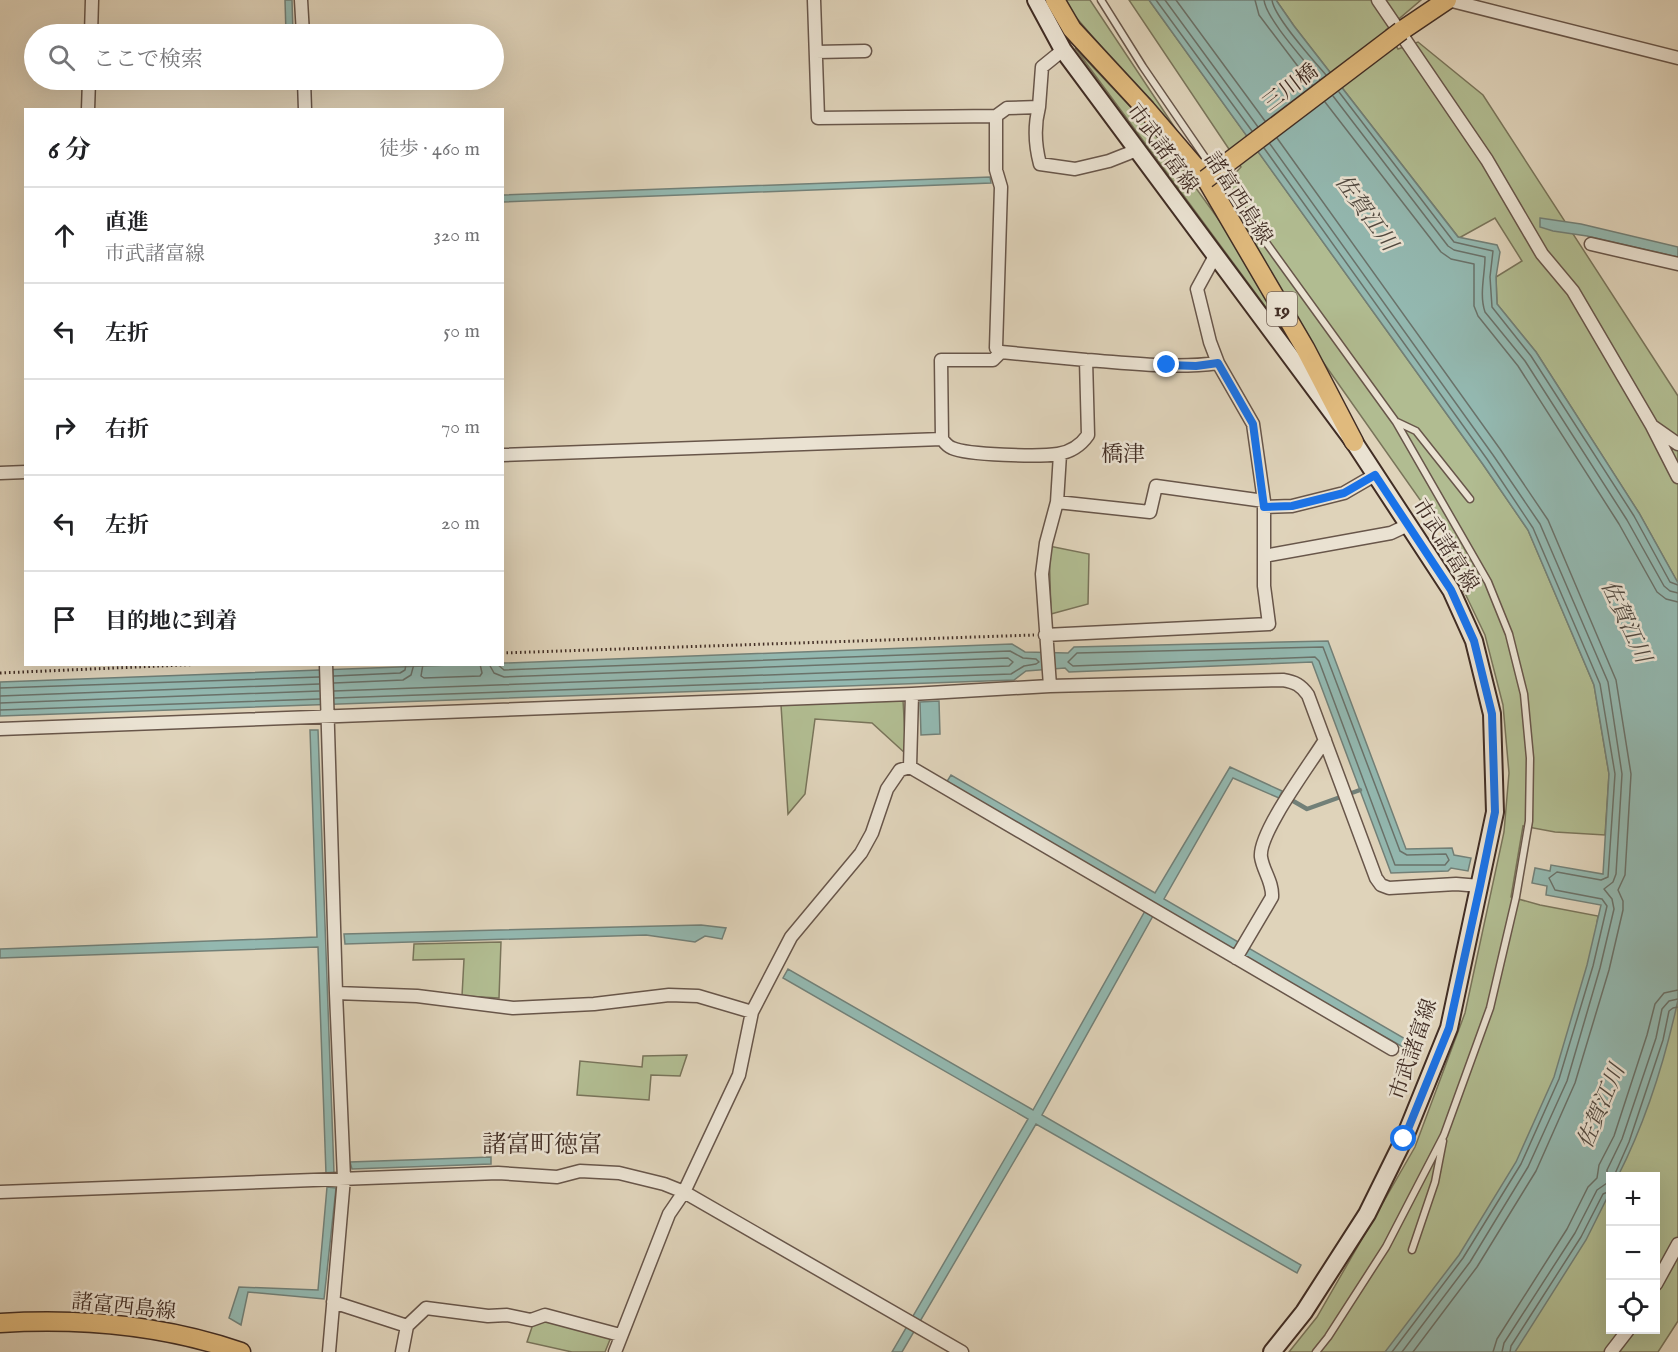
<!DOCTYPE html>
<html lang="ja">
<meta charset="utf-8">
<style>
body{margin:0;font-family:"IM FELL English","Noto Serif JP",serif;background:#f6f6f6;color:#202124}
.controls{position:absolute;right:18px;bottom:18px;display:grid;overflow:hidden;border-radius:0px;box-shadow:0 6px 24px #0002}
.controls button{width:54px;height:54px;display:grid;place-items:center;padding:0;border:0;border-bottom:2px solid #e0e0e0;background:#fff;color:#202124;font:30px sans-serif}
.stop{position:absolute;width:18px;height:18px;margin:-14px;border:4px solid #1a73e8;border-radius:50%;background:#fff}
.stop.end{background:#1a73e8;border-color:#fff;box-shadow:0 2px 6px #0008}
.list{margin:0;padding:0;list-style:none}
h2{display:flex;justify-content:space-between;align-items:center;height:78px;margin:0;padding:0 24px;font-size:26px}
h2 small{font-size:20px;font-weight:400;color:#757577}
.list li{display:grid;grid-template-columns:39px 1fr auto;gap:18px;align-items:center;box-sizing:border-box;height:96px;padding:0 24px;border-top:2px solid #e0e0e0}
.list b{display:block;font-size:22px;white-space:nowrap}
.list p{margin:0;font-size:20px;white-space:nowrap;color:#757577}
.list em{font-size:20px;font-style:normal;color:#757577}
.icon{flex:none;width:33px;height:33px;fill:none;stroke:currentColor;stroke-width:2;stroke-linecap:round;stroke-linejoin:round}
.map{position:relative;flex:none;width:1678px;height:1352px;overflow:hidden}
.search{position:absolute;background:#fff;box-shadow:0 6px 24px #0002;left:24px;top:24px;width:480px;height:66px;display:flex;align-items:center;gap:15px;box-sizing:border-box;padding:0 21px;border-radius:33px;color:#757577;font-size:22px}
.panel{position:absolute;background:#fff;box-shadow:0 6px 24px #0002;left:24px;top:108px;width:480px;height:558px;border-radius:0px}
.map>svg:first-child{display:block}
.green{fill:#b1bc91;stroke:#79745a;stroke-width:1.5;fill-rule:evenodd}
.water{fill:#93b8b0;stroke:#728078;stroke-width:1.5}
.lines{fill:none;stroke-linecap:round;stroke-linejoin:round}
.shore{stroke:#6a726a;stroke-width:1.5}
.stream{stroke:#728078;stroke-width:4.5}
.lane-casing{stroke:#68564a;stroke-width:9}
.street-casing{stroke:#68564a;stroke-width:15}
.secondary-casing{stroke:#412d24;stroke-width:20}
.primary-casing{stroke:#412d24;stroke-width:21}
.path{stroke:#412d24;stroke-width:3;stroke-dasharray:1.5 3;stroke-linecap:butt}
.lane{stroke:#eae2d2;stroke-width:6}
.street{stroke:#eae2d2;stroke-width:12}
.secondary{stroke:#eae2d2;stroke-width:16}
.primary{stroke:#e0ba7d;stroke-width:18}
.primary-bridge-casing{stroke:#412d24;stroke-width:21;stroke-linecap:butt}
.primary-bridge{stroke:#e0ba7d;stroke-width:18}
.route{stroke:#1a73e8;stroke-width:8}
.labels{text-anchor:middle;stroke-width:5;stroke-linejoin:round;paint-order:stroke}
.shield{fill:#eae2d2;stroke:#746358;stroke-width:1.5}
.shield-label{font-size:20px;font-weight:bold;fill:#412d24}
.street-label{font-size:21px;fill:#412d24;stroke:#eae2d2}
.water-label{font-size:22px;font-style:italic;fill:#514940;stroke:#eae2d2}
.neighbourhood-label{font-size:22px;fill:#412d24;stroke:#eae2d2}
.quarter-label{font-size:24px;fill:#412d24;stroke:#eae2d2}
</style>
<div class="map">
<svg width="1678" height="1352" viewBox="0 0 1678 1352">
<rect width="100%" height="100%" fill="#dfd3ba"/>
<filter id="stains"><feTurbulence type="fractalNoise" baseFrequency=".00333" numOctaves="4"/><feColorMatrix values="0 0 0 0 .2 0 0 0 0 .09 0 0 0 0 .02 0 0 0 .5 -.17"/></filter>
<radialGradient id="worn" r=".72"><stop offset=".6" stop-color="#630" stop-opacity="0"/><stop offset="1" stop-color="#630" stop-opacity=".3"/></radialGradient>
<path class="green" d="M 1066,0 L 1090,0 L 1189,149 L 1074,15 Z
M 1129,0 L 1149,0 L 1482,463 L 1528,530 L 1594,685 L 1609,774 L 1605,835 L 1555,832 L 1523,826 L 1511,897 L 1540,905 L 1598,916 L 1574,1073 L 1410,1352 L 1289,1352 L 1317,1317 L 1415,1147 L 1465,1013 L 1504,832 L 1509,773 L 1503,705 L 1485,635 L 1449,560 L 1442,531 L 1316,352 L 1230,206 L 1231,178 L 1241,167 Z
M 1276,0 L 1421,0 L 1386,30 L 1398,49 L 1418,42 L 1483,95 L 1678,396 L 1678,583 L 1639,513 L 1536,352 L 1497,304 L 1496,277 L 1522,261 L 1495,218 L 1459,238 L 1294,26 Z
M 1075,48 L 1159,137 L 1232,238 L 1287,336 Z
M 1049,546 L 1089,554 L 1088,604 L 1051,614 Z
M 903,700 L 906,754 L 872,723 L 815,719 L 805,794 L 788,814 L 781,705 Z
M 1678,931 L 1678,1321 L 1658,1352 L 1498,1352 ZM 1610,1176 L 1656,1176 L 1656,1330 L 1610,1330 Z
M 501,942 L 499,998 L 462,996 L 464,959 L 413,960 L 414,944 Z
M 687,1055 L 680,1076 L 651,1075 L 649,1100 L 577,1095 L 580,1061 L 642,1067 L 643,1056 Z
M 546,1320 L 611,1337 L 605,1352 L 572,1352 L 527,1342 L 533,1324 Z"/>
<path class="water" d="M 285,0 L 292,0 L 293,34 L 286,34 Z
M 1149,0 L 1276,0 L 1294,26 L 1458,237 L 1497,245 L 1500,252 L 1496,277 L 1497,304 L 1536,352 L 1639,513 L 1678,583 L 1678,1000 C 1665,1060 1646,1121 1618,1176 L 1610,1176 L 1610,1192 L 1586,1240 L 1515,1352 L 1385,1352 L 1459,1255 L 1516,1162 L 1554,1077 L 1587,965 L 1601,905 L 1546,895 L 1547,886 L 1532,883 L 1535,868 L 1550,871 L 1551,865 L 1603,874 L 1609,774 L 1594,685 L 1528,530 L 1482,463 Z
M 990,177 L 991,183 L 503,202 L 503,195 Z
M 1540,218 L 1581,224 L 1678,247 L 1678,257 L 1587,236 L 1553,231 L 1540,227 Z
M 1328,641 L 1406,849 L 1452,848 L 1454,855 L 1471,858 L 1468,871 L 1451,868 L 1448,871 L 1391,873 L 1312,662 L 1069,672 L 1065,668 L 1026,671 L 1014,680 L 0,716 L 0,682 L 1012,644 L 1025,652 L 1068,653 L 1074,647 Z
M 939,701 L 940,734 L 921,735 L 920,702 Z
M 310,730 L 318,730 L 334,1173 L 326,1174 L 318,947 L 0,958 L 0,949 L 317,937 Z
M 1230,767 L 1282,791 L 1279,798 L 1233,778 L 1164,899 L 1414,1044 L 1410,1051 L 1238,954 L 1158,907 L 1042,1115 L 1301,1265 L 1297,1273 L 1036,1124 L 902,1352 L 892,1352 L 1028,1119 L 783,978 L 788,969 L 1033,1110 L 1150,902 L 946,783 L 951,775 L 1155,893 Z
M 701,925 L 726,928 L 722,939 L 705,936 L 695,942 L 646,935 L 345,944 L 344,934 Z
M 491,1157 L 491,1164 L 352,1169 L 350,1162 Z
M 327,1187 L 336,1188 L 324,1299 L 248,1292 L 241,1325 L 229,1318 L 239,1287 L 318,1290 Z"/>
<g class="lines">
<path class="shore" d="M 1156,0 L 1252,131
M 1165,0 L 1258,127
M 1176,0 L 1265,121
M 1255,0 L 1259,15 L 1312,85
M 1264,0 C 1266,19 1307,63 1320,80
M 1272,0 C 1274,17 1313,60 1326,75
M 1339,92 L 1454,242 L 1493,251 L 1490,277 L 1492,307 L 1531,356 L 1634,516 L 1670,582 L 1678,585
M 1333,96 L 1448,246 L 1454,250 L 1485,257 C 1485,275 1479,294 1485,312 L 1525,361 L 1627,520 L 1664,586 L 1670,591 L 1678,593
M 1325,102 L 1441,252 L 1451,259 L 1474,264 L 1474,306 L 1478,316 L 1518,366 L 1619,524 L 1657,592 L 1666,599 L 1678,602
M 1277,138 L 1500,449 L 1548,520 L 1616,680 L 1631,774 L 1625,875 L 1618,890 L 1623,901 L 1623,910 L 1609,970 L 1575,1083 L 1536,1171 L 1477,1267 L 1413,1352
M 1270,144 L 1493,455 L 1540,524 L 1608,682 L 1622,774 L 1616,874 L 1613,882 L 1604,889 L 1612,899 L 1614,909 L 1600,968 L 1567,1081 L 1528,1167 L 1470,1262 L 1402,1352
M 1264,148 L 1487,459 L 1533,528 L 1600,684 L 1615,774 L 1608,877 L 1601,880 L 1557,872 L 1549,878 L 1555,890 L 1602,899 L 1607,906 L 1593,966 L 1559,1079 L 1521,1164 L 1463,1258 L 1392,1352
M 1323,647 L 1400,851 L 1407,855 L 1446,854 L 1449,860 L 1445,865 L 1395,865 L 1319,661 L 1315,657 L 1073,666 L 1068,662 L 1077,653 Z
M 423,664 L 421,676 L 424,678 L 480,676 L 482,673 L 480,664
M 334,676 L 400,673 L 405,670 L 406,664
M 334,683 L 403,680 L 411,675 L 414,664
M 0,688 L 319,677
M 334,691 L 1009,666 L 1013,662 L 1008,658 L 504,677 L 494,673 L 489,664
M 0,696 L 319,684
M 335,698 L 1011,674 L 1024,666 L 1036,664 L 1039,662 L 1036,659 L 1023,658 L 1010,651 L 504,670 L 497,664
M 0,703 L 319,691
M 0,710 L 320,699
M 1614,1176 L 1629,1142 L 1663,1040 L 1669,1011 L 1673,1008 L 1678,1007
M 1493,1352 L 1497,1339 L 1567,1229 L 1588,1187 L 1597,1178 L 1599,1165 L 1614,1136 L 1647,1035 L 1655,1004 L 1664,993 L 1678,990
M 1502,1352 L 1504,1343 L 1575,1233 L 1597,1190 L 1607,1183 L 1607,1170 L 1622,1139 L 1656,1038 L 1662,1009 L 1669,1001 L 1678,999
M 1510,1352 L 1511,1346 L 1581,1237 L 1603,1194 L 1610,1191"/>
<path class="stream" d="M 1288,798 L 1307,809 L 1360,790"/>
<defs>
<path id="lane" d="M 1101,0 L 1143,67 L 1215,172 L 1396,422 L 1488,582 L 1509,634 L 1524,694 L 1530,758 L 1529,821 L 1516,897 L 1490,1008 L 1444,1135 L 1386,1247 L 1328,1337 L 1316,1352
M 1397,422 L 1416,431 L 1470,499
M 1412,1250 L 1435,1182 L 1443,1141"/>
<path id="street" d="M 301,0 L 303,34
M 814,0 L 818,118 L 996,116 L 1007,108 L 1039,107 L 1042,67 L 1063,50
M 1378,0 L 1487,160 L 1542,254 L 1573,291 L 1652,426 L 1678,477
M 1448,0 L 1678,58
M 91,34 L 92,0
M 816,52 L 865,51
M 304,80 L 305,110
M 1039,107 C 1034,126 1035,145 1040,164 L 1075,169 L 1109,161 L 1137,150
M 88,110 L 89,80
M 996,116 L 996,170 L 1001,187 L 996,348 L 1001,352
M 1591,244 L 1678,264
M 1086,360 L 1001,352 L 993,360 L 941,360 L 942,439 C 945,443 947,446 952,448 C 967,455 1040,457 1058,454 C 1070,452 1081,445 1088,435 L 1086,360 C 1130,363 1174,369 1218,363 L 1210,342 L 1197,289 L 1215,256
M 1652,426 L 1678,444
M 502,455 L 942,439
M 0,473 L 26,472
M 1057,502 L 1150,512 L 1156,486 L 1264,501
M 1264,507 L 1292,506 L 1344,493 L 1375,475
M 1264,556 L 1391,533 L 1408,525
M 1045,635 L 1269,624 L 1264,586 L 1264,501 L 1253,424 L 1218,363
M 326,664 L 336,993 L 344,1178 L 329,1352
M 1050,686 L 1042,574 L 1046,543 L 1057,502 L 1060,454
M 0,729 L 912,694 L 1050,686 L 1283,680 C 1295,682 1301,685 1308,695 L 1376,878 L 1381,885 L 1389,888 L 1456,884 L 1480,886
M 910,767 L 912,694
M 1236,958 L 1272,897 C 1273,882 1263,871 1261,857 C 1258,833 1311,763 1325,740
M 336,993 L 417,996 L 513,1008 L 594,1004 L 669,995 L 698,996 L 752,1012
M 0,1192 L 498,1173 L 557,1177 L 580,1171 L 619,1173 L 664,1184 L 684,1192 L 962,1352
M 1656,1284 L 1678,1244
M 333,1302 L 407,1326
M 402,1352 L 407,1326 L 426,1308 L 488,1316 L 507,1315 L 531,1320 L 545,1315 L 620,1335
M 615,1352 L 669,1214 L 684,1192 L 739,1075 L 752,1012 L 791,937 L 861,853 L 872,833 L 887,789 L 900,770 L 910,767 L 1392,1049
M 1611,1352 L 1628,1330"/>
<path id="secondary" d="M 1036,0 L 1063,50 L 1354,442 L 1451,590 L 1474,641 L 1492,714 L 1495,812 L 1449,1028 L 1404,1139 L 1367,1214 L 1304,1312 L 1272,1352"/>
<path id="primary" d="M 1055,0 L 1072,29 L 1146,109 L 1206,179 L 1305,348 L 1354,442
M 1401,31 L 1447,0
M 0,1323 C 82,1318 163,1325 241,1352"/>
</defs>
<use href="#lane" class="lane-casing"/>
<use href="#street" class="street-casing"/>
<use href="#secondary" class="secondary-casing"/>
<use href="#primary" class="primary-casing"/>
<path class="path" d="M 502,653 L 1034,635
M 0,673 L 205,664"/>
<use href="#lane" class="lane"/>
<use href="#street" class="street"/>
<use href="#secondary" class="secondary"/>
<use href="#primary" class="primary"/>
<defs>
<path id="primary-bridge" d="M 1206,179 L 1401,31"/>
</defs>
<use href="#primary-bridge" class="primary-bridge-casing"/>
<use href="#primary-bridge" class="primary-bridge"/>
</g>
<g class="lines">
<path class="route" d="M 1167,365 L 1196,366 L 1218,363 L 1253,424 L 1264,507 L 1292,506 L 1344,493 L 1375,475 L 1451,590 L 1474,641 L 1492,714 L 1495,812 L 1480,886 L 1449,1028 L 1404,1139"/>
</g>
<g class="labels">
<rect class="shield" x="1267" y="292" width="30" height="34" rx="4.5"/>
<g class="shield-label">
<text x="1282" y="316">19</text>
</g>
<g class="street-label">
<text transform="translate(1290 87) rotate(-37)" y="7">三川橋</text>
<text transform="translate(1163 148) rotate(54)" y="7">市武諸富線</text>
<text transform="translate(1239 198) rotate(57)" y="7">諸富西島線</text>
<text transform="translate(1446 545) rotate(58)" y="7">市武諸富線</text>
<text transform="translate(1413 1049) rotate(-71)" y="7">市武諸富線</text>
<text transform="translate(124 1306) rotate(6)" y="7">諸富西島線</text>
</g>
<g class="water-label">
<text transform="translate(1367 212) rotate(54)" y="8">佐賀江川</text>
<text transform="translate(1627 621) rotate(65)" y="8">佐賀江川</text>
<text transform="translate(1600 1106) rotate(-67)" y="8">佐賀江川</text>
</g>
<g class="neighbourhood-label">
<text x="1123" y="461">橋津</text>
</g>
<g class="quarter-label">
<text x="542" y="1152">諸富町徳富</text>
</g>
</g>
<rect width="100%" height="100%" filter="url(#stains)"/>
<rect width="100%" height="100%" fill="url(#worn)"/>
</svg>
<div class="controls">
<button>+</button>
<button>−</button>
<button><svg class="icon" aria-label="locate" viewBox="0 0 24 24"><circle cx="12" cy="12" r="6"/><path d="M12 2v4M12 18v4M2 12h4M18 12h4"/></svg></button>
</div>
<div class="stop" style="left:1404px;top:1139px"></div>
<div class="stop end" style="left:1167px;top:365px"></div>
<div class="search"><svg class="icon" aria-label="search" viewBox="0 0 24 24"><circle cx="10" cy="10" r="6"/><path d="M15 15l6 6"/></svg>ここで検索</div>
<section class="panel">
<h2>6 分<small>徒歩 · 460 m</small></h2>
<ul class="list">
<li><svg class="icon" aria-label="ahead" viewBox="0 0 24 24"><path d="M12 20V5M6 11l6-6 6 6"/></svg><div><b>直進</b><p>市武諸富線</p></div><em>320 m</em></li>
<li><svg class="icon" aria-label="left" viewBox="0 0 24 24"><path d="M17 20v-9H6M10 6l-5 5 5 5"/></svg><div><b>左折</b></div><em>50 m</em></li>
<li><svg class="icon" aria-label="right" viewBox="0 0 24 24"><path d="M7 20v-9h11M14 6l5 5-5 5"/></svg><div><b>右折</b></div><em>70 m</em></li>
<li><svg class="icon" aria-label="left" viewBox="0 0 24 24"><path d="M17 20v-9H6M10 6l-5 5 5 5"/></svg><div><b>左折</b></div><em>20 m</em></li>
<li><svg class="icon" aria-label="arrive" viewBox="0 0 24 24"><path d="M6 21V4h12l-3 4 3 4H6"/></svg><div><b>目的地に到着</b></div></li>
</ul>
</section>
</div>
